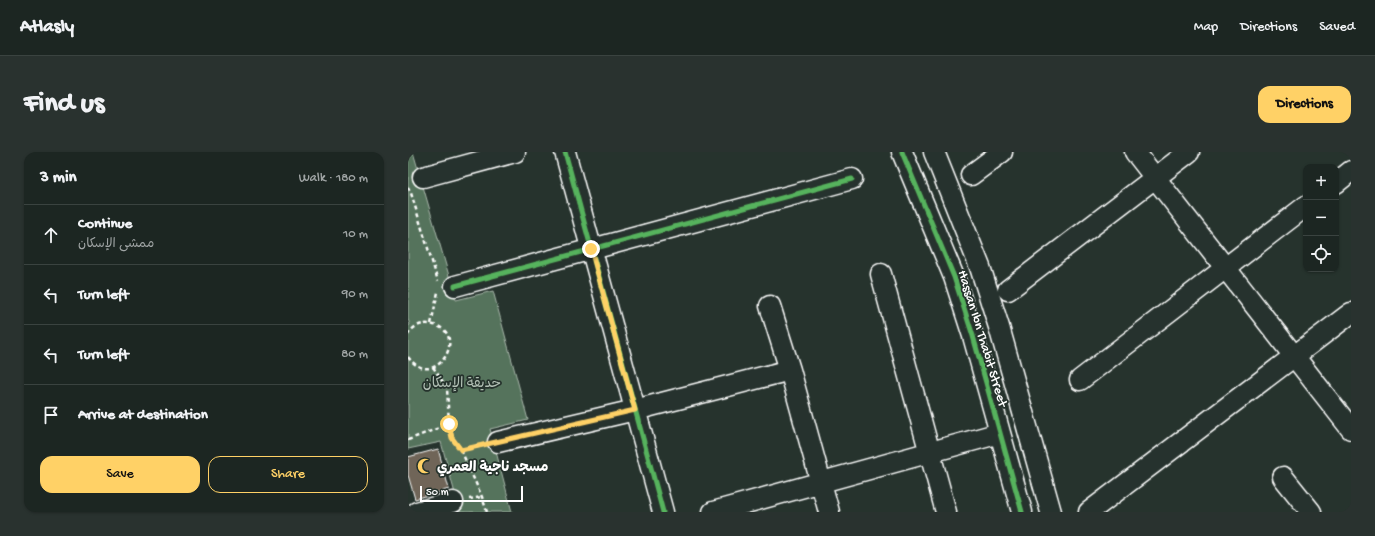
<!DOCTYPE html>
<meta charset="utf-8">
<style>
body{margin:0;font-family:"Gochi Hand","Playpen Sans Arabic",sans-serif;background:#29322f;color:#f1f3f6}
.controls{position:absolute;right:12px;top:12px;display:grid;overflow:hidden;border-radius:8px;box-shadow:0 1px 3px #0004}
.controls button{width:36px;height:36px;display:grid;place-items:center;padding:0;border:0;border-bottom:1px solid #3a4340;background:#1c2622;color:#f1f3f6;font:20px sans-serif}
.scale{position:absolute;left:12px;bottom:10px;width:103px;box-sizing:border-box;padding-left:4px;border:2px solid #fff;border-top:0;font-size:11px;line-height:14px;white-space:nowrap;color:#fff;-webkit-text-stroke:3px #26332d;paint-order:stroke}
.stop{position:absolute;width:12px;height:12px;margin:-9px;border:3px solid #ffd166;border-radius:50%;background:#fff}
.stop.end{background:#ffd166;border-color:#fff;box-shadow:0 1px 4px #0008}
.list{margin:0;padding:0;list-style:none}
h2{display:flex;justify-content:space-between;align-items:center;height:52px;margin:0;padding:0 16px;font-size:17px}
h2 small{font-size:13px;font-weight:400;color:#a0a5a5}
.list li{display:grid;grid-template-columns:26px 1fr auto;gap:12px;align-items:center;box-sizing:border-box;height:60px;padding:0 16px;border-top:1px solid #3a4340}
.list b{display:block;font-size:15px;white-space:nowrap}
.list p{margin:0;font-size:13px;white-space:nowrap;color:#a0a5a5}
.list em{font-size:13px;font-style:normal;color:#a0a5a5}
.actions{display:flex;gap:8px;padding:12px 16px}
.actions a{flex:1;padding:9px 0;border:1px solid #ffd166;border-radius:12px;text-align:center;font-size:14px;color:#ffd166}
.actions .main{background:#ffd166;color:#111}
.icon{flex:none;width:22px;height:22px;fill:none;stroke:currentColor;stroke-width:2;stroke-linecap:round;stroke-linejoin:round}
.map{position:relative;flex:none;width:943px;height:360px;overflow:hidden;border-radius:12px}
header{display:flex;align-items:center;gap:24px;box-sizing:border-box;height:56px;padding:0 20px;background:#1c2622;border-bottom:1px solid #3a4340}
header strong{font-size:19px}
nav{display:flex;gap:22px;margin-inline-start:auto;font-size:14px}
.intro{display:flex;align-items:center;justify-content:space-between;box-sizing:border-box;height:96px;padding:0 24px}
h1{margin:0;font-size:28px}
.button{padding:10px 18px;border-radius:12px;background:#ffd166;color:#111;font-size:14px;font-weight:700}
main{display:flex;gap:24px;padding:0 24px}
aside{flex:1;background:#1c2622;border-radius:12px;box-shadow:0 1px 3px #0004}
.map>svg:first-child{display:block}
.green{fill:#55735b;stroke:#aab9ad}
.building{fill:#6f6558;stroke:#fff}
.lines{fill:none;stroke-linecap:round;stroke-linejoin:round}
.minor-casing{stroke:#fff;stroke-width:23}
.path{stroke:#fff;stroke-width:2.5;stroke-dasharray:4 3;stroke-linecap:butt}
.minor{stroke:#26332d;stroke-width:20}
.cycleway-casing{stroke:#26332d;stroke-width:8}
.cycleway{stroke:#56b35d;stroke-width:5}
.route{stroke:#ffd166;stroke-width:5}
.labels{text-anchor:middle;stroke-width:3.5;stroke-linejoin:round;paint-order:stroke}
.street-label{font-size:14px;fill:#fff;stroke:#26332d}
.park-label{font-size:14px;fill:#b2c0b5;stroke:#26332d}
.poi-label{font-size:14px;font-weight:bold;fill:#fff;stroke:#26332d;text-anchor:start}
</style>
<header>
<strong>Atlasly</strong>
<nav><a>Map</a><a>Directions</a><a>Saved</a></nav>
</header>
<div class="intro"><h1>Find us</h1><a class="button">Directions</a></div>
<main>
<aside>
<h2>3 min<small>Walk · 180 m</small></h2>
<ul class="list">
<li><svg class="icon" aria-label="ahead" viewBox="0 0 24 24"><path d="M12 20V5M6 11l6-6 6 6"/></svg><div><b>Continue</b><p>ممشى الإسكان</p></div><em>10 m</em></li>
<li><svg class="icon" aria-label="left" viewBox="0 0 24 24"><path d="M17 20v-9H6M10 6l-5 5 5 5"/></svg><div><b>Turn left</b></div><em>90 m</em></li>
<li><svg class="icon" aria-label="left" viewBox="0 0 24 24"><path d="M17 20v-9H6M10 6l-5 5 5 5"/></svg><div><b>Turn left</b></div><em>80 m</em></li>
<li><svg class="icon" aria-label="arrive" viewBox="0 0 24 24"><path d="M6 21V4h12l-3 4 3 4H6"/></svg><div><b>Arrive at destination</b></div></li>
</ul>
<div class="actions"><a class="main">Save</a><a>Share</a></div>
</aside>
<div class="map">
<svg width="943" height="360" viewBox="0 0 943 360">
<rect width="100%" height="100%" fill="#26332d"/>
<filter id="ink" filterUnits="userSpaceOnUse"><feTurbulence type="fractalNoise" baseFrequency=".025" numOctaves="2"/><feDisplacementMap in="SourceGraphic" scale="8" xChannelSelector="R" yChannelSelector="G"/><feConvolveMatrix kernelMatrix="1 2 1 2 8 2 1 2 1" color-interpolation-filters="sRGB"/></filter>
<g filter="url(#ink)">
<path class="green" d="M 0,0 L 5,0 L 48,148 L 85,139 L 120,268 L 82,277 L 104,360 L 52,360 L 33,290 L 0,297 L 0,174 L 2,173 L 0,167 Z"/>
<path class="building" d="M 30,297 L 41,337 L 7,347 L 0,323 L 0,305 Z"/>
<g class="lines">
<defs>
<path id="minor" d="M 157,0 L 255,360
M 494,0 L 546,125 L 565,184 L 614,360
M 526,0 L 572,115 L 591,175 L 643,360
M 727,0 L 943,277
M 563,23 L 594,0
M 15,25 L 107,0
M 928,31 L 943,19
M 473,122 L 538,360
M 47,134 L 444,27
M 600,138 L 781,0
M 362,154 L 382,218 L 421,360
M 672,228 L 898,54
M 90,290 L 227,258 L 382,218
M 875,325 L 903,360
M 9,360 L 45,350
M 305,360 L 592,281
M 681,360 L 943,161"/>
</defs>
<use href="#minor" class="minor-casing"/>
<path class="path" d="M 0,35 L 3,41 L 30,129
M 23,172 L 30,140
M 0,183 C 4,175 12,171 21,172 C 65,177 28,242 0,205
M 25,215 L 39,236 L 41,272 L 44,286 L 53,298 L 74,345 L 79,360
M 0,288 L 41,272
M 53,298 L 76,293
M 61,347 L 74,345"/>
<use href="#minor" class="minor"/>
<defs>
<path id="cycleway" d="M 157,0 L 255,360
M 494,0 L 546,125 L 565,184 L 614,360
M 47,134 L 444,27"/>
</defs>
<use href="#cycleway" class="cycleway-casing"/>
<use href="#cycleway" class="cycleway"/>
</g>
</g>
<g class="lines" filter="url(#ink)">
<path class="route" d="M 41,272 L 44,286 L 53,298 L 227,258 L 183,97"/>
</g>
<defs>
<symbol id="mosque-bare" viewBox="-9 -9 18 18"><path d="M3.5-4.9A6 6 0 1 0 3.5 4.9A5 5 0 1 1 3.5-4.9Z" fill="#ffd166" stroke="#26332d" stroke-width="2.5" paint-order="stroke"/></symbol>
</defs>
<g fill-rule="evenodd">
<use href="#mosque-bare" x="6" y="303" width="22" height="22"/>
</g>
<g class="labels">
<g class="street-label">
<text transform="translate(576 186) rotate(73)" y="5">Hassan Ibn Thabit Street</text>
</g>
<g class="park-label">
<text x="54" y="235">حديقة الإسكان</text>
</g>
<g class="poi-label">
<text x="29" y="319">مسجد ناجية العمري</text>
</g>
</g>
</svg>
<div class="controls">
<button>+</button>
<button>−</button>
<button><svg class="icon" aria-label="locate" viewBox="0 0 24 24"><circle cx="12" cy="12" r="6"/><path d="M12 2v4M12 18v4M2 12h4M18 12h4"/></svg></button>
</div>
<div class="scale">50 m</div>
<div class="stop" style="left:41px;top:272px"></div>
<div class="stop end" style="left:183px;top:97px"></div>
</div>
</main>
